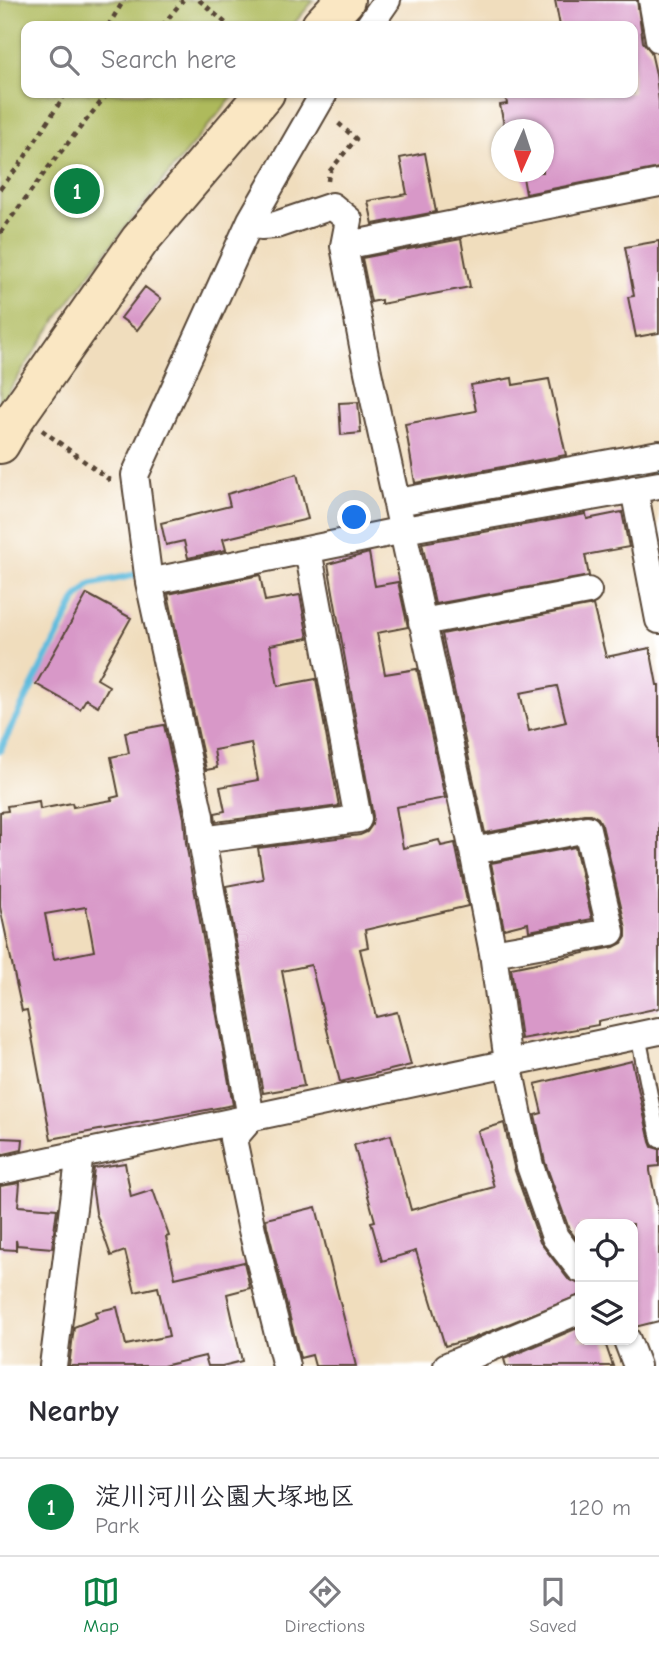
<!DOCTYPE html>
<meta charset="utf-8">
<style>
body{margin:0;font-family:"Comic Neue","Klee One",sans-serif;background:#f7f7f7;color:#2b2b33}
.controls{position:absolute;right:21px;bottom:21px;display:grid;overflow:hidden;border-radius:14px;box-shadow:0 2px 5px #0004}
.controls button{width:63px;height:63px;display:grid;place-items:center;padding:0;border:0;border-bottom:2px solid #e1e1e2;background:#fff;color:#2b2b33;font:35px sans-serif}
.compass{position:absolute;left:491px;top:119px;width:63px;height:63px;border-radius:50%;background:#fff;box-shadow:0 2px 5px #0004;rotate:183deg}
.you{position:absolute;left:355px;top:518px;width:24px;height:24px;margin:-18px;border:5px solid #fff;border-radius:50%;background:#1a73e8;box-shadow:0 0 0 10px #1a73e833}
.badge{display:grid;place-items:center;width:46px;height:46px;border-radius:50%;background:#0b8043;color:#fff;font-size:23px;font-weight:700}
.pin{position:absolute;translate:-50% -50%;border:4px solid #fff;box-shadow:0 2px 7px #0006}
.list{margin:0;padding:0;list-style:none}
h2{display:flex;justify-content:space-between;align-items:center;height:91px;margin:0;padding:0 28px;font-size:30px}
h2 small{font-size:23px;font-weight:400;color:#7c7c81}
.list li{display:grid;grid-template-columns:46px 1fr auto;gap:21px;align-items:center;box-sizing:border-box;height:98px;padding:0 28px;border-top:2px solid #e1e1e2}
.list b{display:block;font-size:26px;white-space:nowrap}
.list p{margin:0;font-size:23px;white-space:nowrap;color:#7c7c81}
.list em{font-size:23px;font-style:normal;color:#7c7c81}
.icon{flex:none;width:38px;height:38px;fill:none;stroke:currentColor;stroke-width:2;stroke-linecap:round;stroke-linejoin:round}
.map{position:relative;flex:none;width:659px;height:1366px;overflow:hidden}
.search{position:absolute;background:#fff;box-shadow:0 2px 5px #0004;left:21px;right:21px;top:21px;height:77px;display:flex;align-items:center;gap:18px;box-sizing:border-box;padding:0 24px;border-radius:14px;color:#7c7c81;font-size:26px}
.sheet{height:189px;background:#fff}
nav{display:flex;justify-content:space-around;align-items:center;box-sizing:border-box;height:98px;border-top:2px solid #e1e1e2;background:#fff;font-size:19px;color:#7c7c81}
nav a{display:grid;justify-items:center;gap:4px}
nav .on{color:#0b8043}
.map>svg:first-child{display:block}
.green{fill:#aeba5c;stroke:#74723d;stroke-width:2}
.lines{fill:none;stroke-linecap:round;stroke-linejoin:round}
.stream{stroke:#5fbbdd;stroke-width:7}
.building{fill:#d898c8;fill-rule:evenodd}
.lane-casing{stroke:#564536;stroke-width:18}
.street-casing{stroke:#564536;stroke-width:30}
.secondary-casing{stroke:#564536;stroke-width:42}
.path{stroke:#564536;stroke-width:4.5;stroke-dasharray:5 5;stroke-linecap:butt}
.lane{stroke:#fff;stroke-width:14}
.street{stroke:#fff;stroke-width:26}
.secondary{stroke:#fae7c3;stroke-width:38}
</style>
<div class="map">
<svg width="659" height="1366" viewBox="0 0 659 1366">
<rect width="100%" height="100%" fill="#fff"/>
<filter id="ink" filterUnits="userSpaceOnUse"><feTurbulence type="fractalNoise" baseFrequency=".0143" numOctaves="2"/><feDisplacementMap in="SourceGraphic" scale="14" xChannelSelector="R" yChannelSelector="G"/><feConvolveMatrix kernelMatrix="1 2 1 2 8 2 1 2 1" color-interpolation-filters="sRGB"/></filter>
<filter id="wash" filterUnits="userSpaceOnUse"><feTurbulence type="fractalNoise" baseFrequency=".00686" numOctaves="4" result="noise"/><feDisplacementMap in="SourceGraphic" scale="28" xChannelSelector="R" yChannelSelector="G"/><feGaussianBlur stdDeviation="1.57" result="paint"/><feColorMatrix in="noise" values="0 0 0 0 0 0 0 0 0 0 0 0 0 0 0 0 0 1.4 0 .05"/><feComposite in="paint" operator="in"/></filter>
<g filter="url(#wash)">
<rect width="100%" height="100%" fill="#f0ddbd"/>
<path class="green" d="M 0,0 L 314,0 L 292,26 L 26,26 L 26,93 L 236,93 C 151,193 68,294 0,406 Z"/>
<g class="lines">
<path class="stream" d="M 561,489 L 659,469
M 0,750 L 76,599 L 91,584 L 144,573"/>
</g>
<g id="blocks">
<path class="building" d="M 555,0 L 637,0 L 643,42 L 651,52 L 656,74 L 659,102 L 659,168 L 526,194 L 522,172 L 543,172 L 543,130 L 505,130 L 500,105 L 507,104 L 505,93 L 633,93 L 633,26 L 560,26 Z
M 425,153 L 436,212 L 373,224 L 368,201 L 407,194 L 400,158 Z
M 461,239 L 470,287 L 381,304 L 381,300 L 371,302 L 362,258 Z
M 659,241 L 659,333 L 636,337 L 628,297 L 634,296 L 625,247 Z
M 145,287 L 161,299 L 137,330 L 121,318 Z
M 512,378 L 513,385 L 549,379 L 566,455 L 415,483 L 405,424 L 476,411 L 471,385 Z
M 358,402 L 361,433 L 341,435 L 339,403 Z
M 297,474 L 308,519 L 223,539 L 226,550 L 188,558 L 184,541 L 166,545 L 161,523 L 230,506 L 227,494 Z
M 622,512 L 629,547 L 585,555 L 589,576 L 435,604 L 422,543 L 586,514 L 587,519 Z
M 369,553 L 375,586 L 398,582 L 408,627 L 377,633 L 385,674 L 417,669 L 445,798 L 396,807 L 403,848 L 439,840 L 441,846 L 455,843 L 468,906 L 365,930 L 368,947 L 360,949 L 376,1017 L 397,1012 L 411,1065 L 340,1082 L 311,965 L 282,971 L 304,1086 L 263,1093 L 226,886 L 263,879 L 258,848 L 360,835 L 367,832 L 372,825 L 373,816 L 328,564 Z
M 260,575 L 265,601 L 300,595 L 308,638 L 270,645 L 278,686 L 316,679 L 339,806 L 216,822 L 215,813 L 225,811 L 220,787 L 258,780 L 251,743 L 214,750 L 217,768 L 206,770 L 168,594 Z
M 87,594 L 131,618 L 97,679 L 109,686 L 98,706 L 86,699 L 80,709 L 36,684 Z
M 593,605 L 606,657 L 650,648 L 657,685 L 659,685 L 659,1008 L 598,1021 L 598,1025 L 521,1039 L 511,968 L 614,947 L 622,943 L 626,937 L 626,928 L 602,825 L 598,818 L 591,814 L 584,814 L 485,833 L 442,634 ZM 557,686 L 566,722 L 529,731 L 520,693 Z
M 164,725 L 184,818 L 186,843 L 233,1105 L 51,1139 L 27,1010 L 22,1011 L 0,907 L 0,812 L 8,811 L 7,806 L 39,801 L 40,809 L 72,803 L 73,807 L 112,800 L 111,798 L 119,796 L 111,757 L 129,753 L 125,732 ZM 86,907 L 94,951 L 54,959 L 45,914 Z
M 575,847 L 592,919 L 529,931 L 528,923 L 504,929 L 491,863 Z
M 632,1061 L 650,1142 L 652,1147 L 659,1149 L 659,1166 L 650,1167 L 650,1171 L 659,1215 L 659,1321 L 635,1327 L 633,1326 L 633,1224 L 580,1224 L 580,1244 L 569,1229 L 545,1162 L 535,1115 L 542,1113 L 535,1084 Z
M 504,1123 L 515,1171 L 540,1242 L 568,1279 L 580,1284 L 580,1295 L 471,1339 L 445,1346 L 416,1251 L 382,1261 L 371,1222 L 375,1221 L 354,1145 L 391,1135 L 411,1210 L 494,1187 L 478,1131 Z
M 0,1138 L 23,1139 L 22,1150 L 0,1155 Z
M 125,1163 L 131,1197 L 153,1190 L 169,1236 L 166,1237 L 175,1278 L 244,1262 L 250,1288 L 227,1294 L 242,1361 L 222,1366 L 208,1366 L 205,1356 L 163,1366 L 69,1366 L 74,1327 L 97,1318 L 95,1312 L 117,1307 L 126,1345 L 169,1336 L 158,1287 L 135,1292 L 125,1251 L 111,1256 L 96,1213 L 92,1185 L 94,1168 Z
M 20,1183 L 18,1206 L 57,1209 L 52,1248 L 17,1245 L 16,1240 L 16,1250 L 0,1249 L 0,1186 Z
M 316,1207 L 356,1366 L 315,1366 L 312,1355 L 300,1358 L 267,1226 L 266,1219 Z
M 580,1327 L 580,1340 L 604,1340 L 613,1366 L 506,1366 L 504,1359 Z"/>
</g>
</g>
<g filter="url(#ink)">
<use href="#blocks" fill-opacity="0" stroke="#564536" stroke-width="2"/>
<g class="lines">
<defs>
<path id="lane" d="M 638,1035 L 659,1140"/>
<path id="street" d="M 652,0 L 659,39
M 369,26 L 387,0
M 251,220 L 261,226 L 276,225 L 332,206 L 349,220 L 344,246 L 368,372 L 473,851 L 493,953 L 508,1062 L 519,1116 L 530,1166 L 555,1237 L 580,1269
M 344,246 L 659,183
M 634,489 L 659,620
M 398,502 L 659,454
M 149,582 L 404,530 L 659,485
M 422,622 L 588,591
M 202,840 L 358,819 L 308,550
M 473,851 L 587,829 L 611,932 L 493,953
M 0,1171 L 659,1031
M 627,1340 L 637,1366
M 53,1366 L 80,1153
M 286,1366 L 252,1230 L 233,1139 L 251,1118 L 202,840 L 200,816 L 149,582 L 135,475 L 251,220 L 324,93
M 447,1366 L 580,1310"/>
<path id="secondary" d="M 321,26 L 345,0
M 0,444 L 15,418 L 140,240 L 265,93"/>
</defs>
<use href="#lane" class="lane-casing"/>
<use href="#street" class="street-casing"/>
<use href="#secondary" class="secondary-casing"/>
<path class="path" d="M 199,0 L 229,26
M 108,26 L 124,0
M 162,26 L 183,0
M 328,181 L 329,172 L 356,139 L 337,122
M 0,189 L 21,163 L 66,93
M 0,233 L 48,168 L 108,93
M 42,430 L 111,481"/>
<use href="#lane" class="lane"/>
<use href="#street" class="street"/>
<use href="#secondary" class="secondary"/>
</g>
</g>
</svg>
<div class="controls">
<button><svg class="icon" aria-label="locate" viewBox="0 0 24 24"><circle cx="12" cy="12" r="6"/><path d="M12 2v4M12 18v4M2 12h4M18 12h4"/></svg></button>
<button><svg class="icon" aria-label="layers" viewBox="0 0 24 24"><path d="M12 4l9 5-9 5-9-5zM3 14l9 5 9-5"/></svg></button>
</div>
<svg class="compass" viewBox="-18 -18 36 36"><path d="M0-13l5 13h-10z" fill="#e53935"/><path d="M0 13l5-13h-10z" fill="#7c7c81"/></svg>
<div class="you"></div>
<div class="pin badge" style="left:77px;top:191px">1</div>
<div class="search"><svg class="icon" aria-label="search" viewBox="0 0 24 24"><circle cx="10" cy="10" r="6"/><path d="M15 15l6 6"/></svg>Search here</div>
</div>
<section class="sheet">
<h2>Nearby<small></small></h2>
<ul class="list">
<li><span class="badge">1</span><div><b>淀川河川公園大塚地区</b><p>Park</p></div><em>120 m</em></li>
</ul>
</section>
<nav>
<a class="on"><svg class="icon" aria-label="map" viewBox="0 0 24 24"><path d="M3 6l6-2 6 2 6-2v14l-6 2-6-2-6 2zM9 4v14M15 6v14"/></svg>Map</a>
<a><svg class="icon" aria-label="directions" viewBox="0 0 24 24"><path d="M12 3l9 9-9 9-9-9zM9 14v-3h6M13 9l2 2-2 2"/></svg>Directions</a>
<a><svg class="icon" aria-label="saved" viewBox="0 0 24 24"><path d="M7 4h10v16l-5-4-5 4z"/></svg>Saved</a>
</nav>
